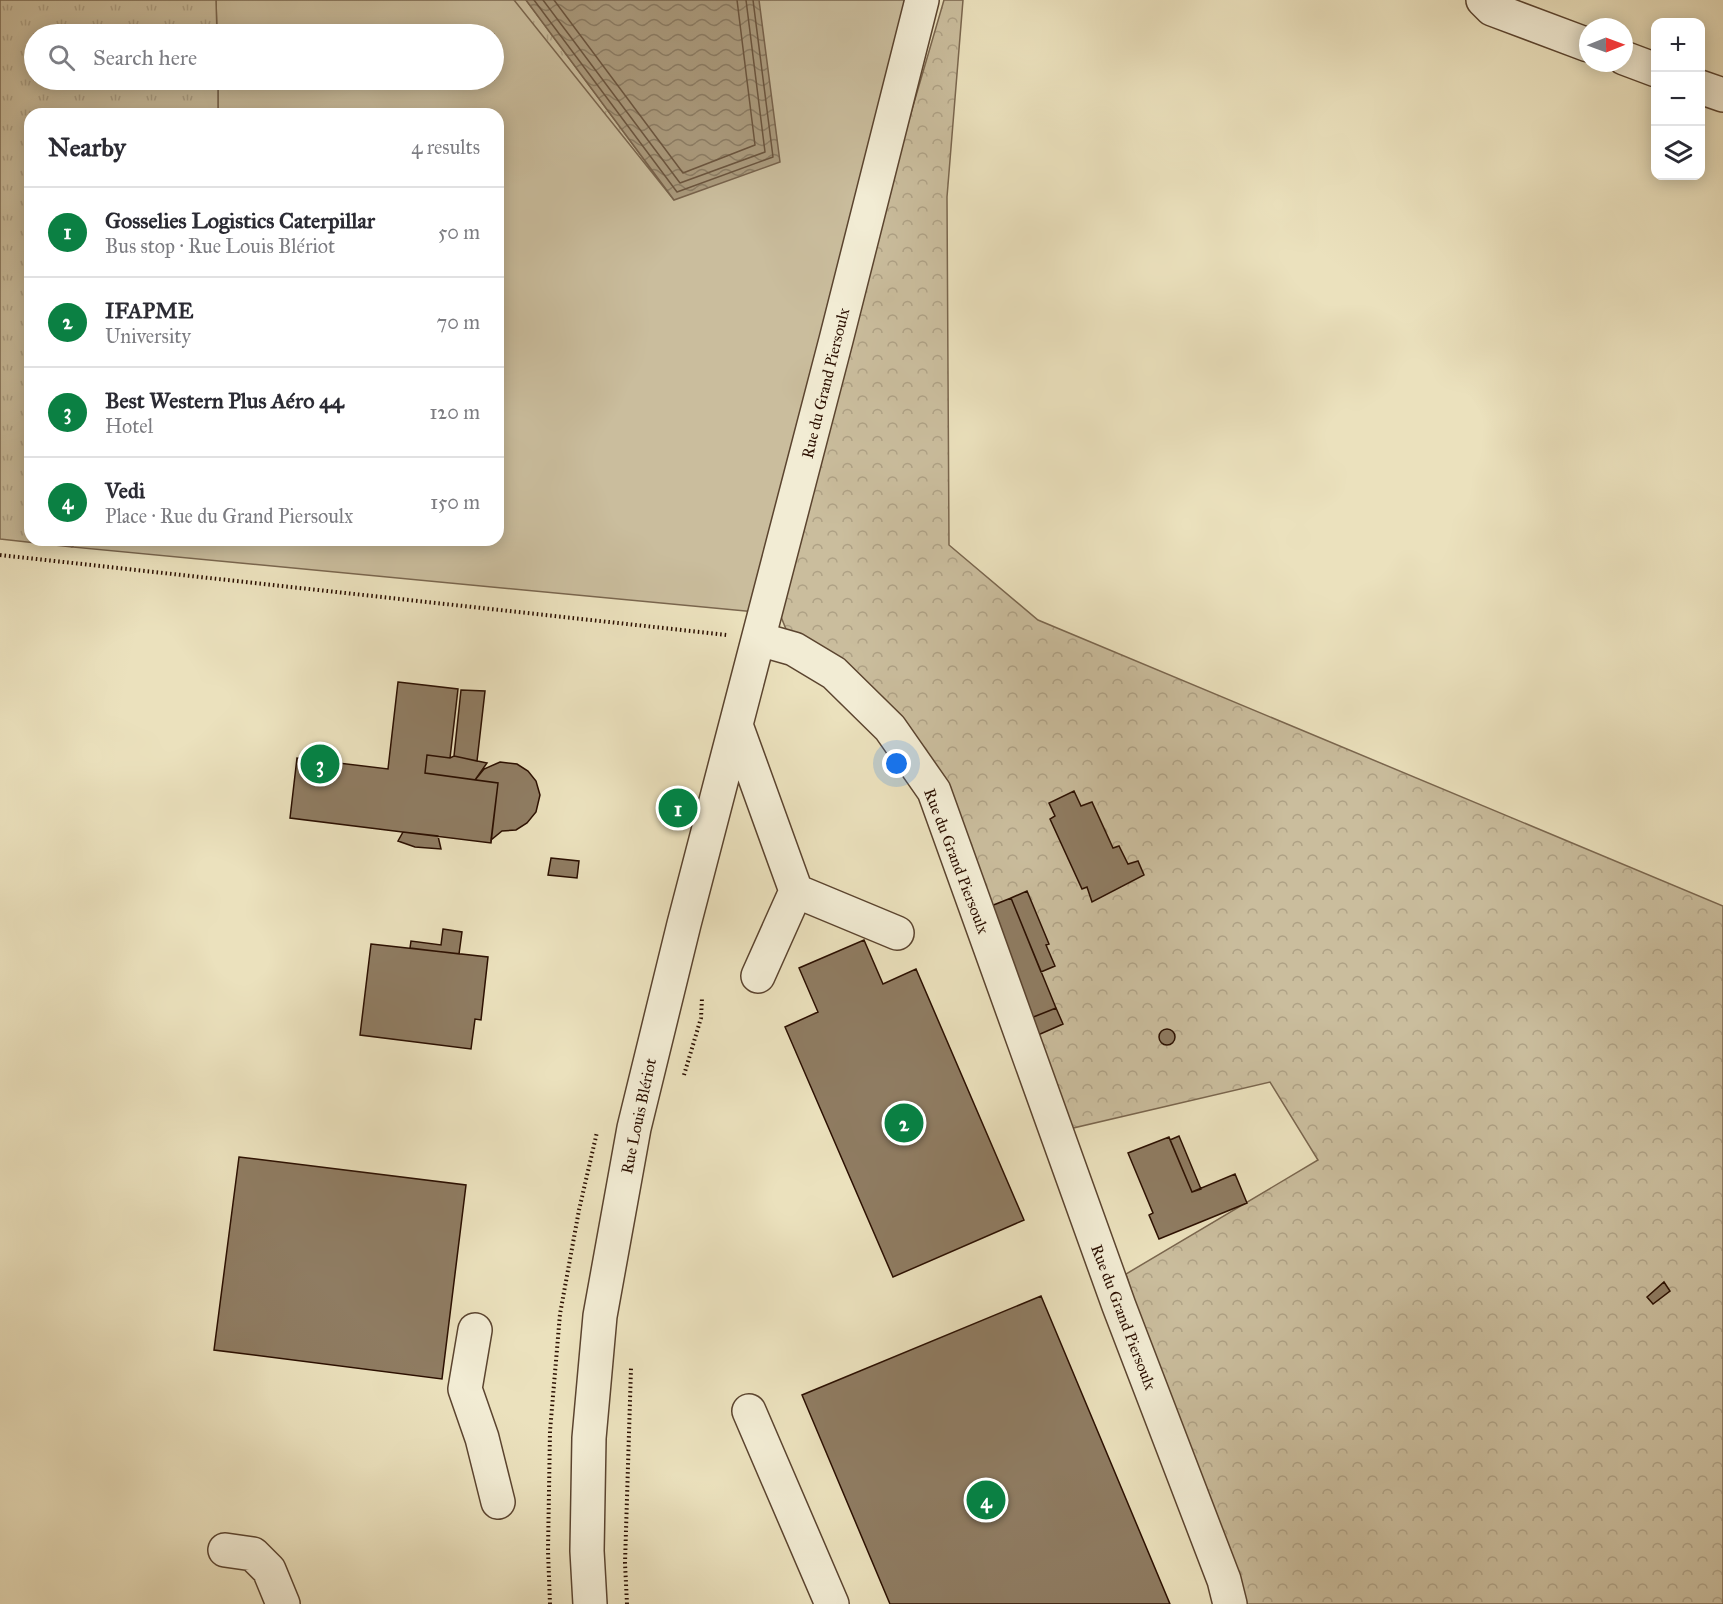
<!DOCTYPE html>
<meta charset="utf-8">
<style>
body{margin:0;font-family:"IM FELL Great Primer",serif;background:#f7f7f7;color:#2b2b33}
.controls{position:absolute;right:18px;top:18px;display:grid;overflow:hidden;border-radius:12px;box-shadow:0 3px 15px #0003}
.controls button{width:54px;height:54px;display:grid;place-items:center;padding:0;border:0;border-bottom:2px solid #e1e1e2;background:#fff;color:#2b2b33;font:30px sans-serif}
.compass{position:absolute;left:1579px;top:18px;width:54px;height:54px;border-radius:50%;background:#fff;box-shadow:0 3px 15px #0003;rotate:89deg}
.you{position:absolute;left:897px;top:764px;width:21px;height:21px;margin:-15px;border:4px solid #fff;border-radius:50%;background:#1a73e8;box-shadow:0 0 0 9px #1a73e833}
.badge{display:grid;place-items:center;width:39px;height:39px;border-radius:50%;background:#0b8043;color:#fff;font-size:20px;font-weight:700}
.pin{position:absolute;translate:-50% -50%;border:3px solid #fff;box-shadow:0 2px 6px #0006}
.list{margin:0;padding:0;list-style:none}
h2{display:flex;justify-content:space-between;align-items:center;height:78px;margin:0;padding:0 24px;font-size:26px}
h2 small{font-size:20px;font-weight:400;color:#7c7c81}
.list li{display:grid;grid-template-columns:39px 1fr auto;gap:18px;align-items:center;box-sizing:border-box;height:90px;padding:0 24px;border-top:2px solid #e1e1e2}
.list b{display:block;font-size:22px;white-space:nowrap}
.list p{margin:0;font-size:20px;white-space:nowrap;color:#7c7c81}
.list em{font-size:20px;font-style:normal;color:#7c7c81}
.icon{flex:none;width:33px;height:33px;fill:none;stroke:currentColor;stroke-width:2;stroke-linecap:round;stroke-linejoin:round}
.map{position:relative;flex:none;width:1723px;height:1604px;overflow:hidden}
.search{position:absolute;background:#fff;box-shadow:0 3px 15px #0003;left:24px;top:24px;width:480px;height:66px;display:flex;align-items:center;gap:15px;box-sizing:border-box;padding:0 21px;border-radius:33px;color:#7c7c81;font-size:22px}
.panel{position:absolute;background:#fff;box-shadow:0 3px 15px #0003;left:24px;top:108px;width:480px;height:438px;border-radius:18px}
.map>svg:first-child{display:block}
.green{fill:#cabd9d;stroke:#7a664e;stroke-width:1.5}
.forest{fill:url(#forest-crowns);stroke:#7a664e;stroke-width:1.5}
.park{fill:url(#park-tufts);stroke:#7a664e;stroke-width:1.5}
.water{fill:url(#water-waves);stroke:#77624b;stroke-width:1.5}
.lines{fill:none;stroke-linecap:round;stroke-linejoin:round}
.shore{stroke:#6a543e;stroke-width:1.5}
.building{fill:#8f7c62;stroke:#2b0f00;stroke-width:1.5}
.minor-casing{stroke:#5b442f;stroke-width:36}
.path{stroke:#2b0f00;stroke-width:4;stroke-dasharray:1.5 3;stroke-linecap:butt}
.minor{stroke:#f2ecd4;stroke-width:33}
.labels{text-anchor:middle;stroke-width:5;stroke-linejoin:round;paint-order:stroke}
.street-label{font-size:16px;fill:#2b0f00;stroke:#f2ecd4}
</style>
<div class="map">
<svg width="1723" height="1604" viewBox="0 0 1723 1604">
<defs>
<pattern id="forest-crowns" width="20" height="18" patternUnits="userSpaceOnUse" patternTransform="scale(1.5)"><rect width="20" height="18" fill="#cabd9d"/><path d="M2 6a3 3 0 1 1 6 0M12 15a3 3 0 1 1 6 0" fill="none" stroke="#aea185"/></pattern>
<pattern id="park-tufts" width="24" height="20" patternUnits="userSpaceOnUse" patternTransform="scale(1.5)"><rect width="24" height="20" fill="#cabd9d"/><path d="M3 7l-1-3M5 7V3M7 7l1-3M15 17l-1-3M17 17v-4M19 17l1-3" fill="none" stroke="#aea185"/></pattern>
<pattern id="water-waves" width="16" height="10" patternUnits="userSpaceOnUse" patternTransform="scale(1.5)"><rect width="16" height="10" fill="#aa9a7d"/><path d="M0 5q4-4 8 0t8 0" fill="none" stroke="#8b7c64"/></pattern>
</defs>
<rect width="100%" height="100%" fill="#ebe1bd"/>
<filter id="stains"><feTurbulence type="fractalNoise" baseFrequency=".00333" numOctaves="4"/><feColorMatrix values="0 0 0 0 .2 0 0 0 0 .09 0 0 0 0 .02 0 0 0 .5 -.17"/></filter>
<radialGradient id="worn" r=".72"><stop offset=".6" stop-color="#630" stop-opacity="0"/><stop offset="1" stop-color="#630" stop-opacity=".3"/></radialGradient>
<path class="green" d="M 216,0 L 922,0 L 766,613 L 72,547 L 78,540 L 498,540 L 498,114 L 218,114 L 218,80 L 494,80 L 494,34 L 217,34 Z"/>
<path class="forest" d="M 944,0 L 963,0 L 947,197 L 949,545 L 1038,620 L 1723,906 L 1723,1604 L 1230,1604 L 1126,1274 L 1318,1160 L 1270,1082 L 1056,1132 L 934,791 L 794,649 L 771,592 Z"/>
<path class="park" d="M 0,0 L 216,0 L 217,34 L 34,34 L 34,80 L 218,80 L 218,114 L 30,114 L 30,540 L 78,540 L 72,547 L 0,539 Z
M 514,0 L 526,0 L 674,200 Z"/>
<path class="water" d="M 526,0 L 759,0 L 780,162 L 674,200 Z"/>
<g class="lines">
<path class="shore" d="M 534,0 L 677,192 L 773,157 L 753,0
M 543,0 L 680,183 L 765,152 L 746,0
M 554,0 L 683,173 L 755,145 L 737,0"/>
</g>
<path class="building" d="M 398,682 L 458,689 L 450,758 L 427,755 L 425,773 L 498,783 L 491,843 L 290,818 L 297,758 L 388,769 Z
M 461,690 L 485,691 L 477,761 L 454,756 Z
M 427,755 L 450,758 L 454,756 L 487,763 L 475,780 L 425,773 Z
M 500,762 L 517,764 L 528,771 L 536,781 L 540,795 L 536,812 L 527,823 L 516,830 L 502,831 L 491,840 L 498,783 L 475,780 L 484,769 Z
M 1074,791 L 1081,806 L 1092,802 L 1113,848 L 1119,846 L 1128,864 L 1138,861 L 1144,875 L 1092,902 L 1087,887 L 1082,889 L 1050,819 L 1055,816 L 1049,803 Z
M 403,832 L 438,836 L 441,849 L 415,847 L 398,841 Z
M 551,858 L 579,861 L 577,878 L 548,875 Z
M 1027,891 L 1049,944 L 1046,945 L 1055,966 L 1041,972 L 1011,898 Z
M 1011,898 L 1056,1008 L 1031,1018 L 986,908 Z
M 443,929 L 462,932 L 459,954 L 410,948 L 411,941 L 441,945 Z
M 864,940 L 883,984 L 916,969 L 1024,1220 L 893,1277 L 785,1027 L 818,1012 L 799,968 Z
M 371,944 L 488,957 L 481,1020 L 475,1019 L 471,1049 L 360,1035 Z
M 1056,1008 L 1063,1024 L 1038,1035 L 1031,1018 Z
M1159 1037a8 8 0 1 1 16 0a8 8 0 1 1-16 0Z
M 1179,1136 L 1201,1189 L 1192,1192 L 1170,1140 Z
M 1169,1137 L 1192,1192 L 1235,1174 L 1247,1203 L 1159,1239 L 1149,1215 L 1153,1213 L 1128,1153 Z
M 239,1157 L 466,1185 L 442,1379 L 214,1350 Z
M 1664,1282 L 1670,1291 L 1653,1304 L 1647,1297 Z
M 1041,1296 L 1170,1604 L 890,1604 L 802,1395 Z"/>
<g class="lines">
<defs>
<path id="minor" d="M 1483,0 L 1492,9 L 1588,45
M 1624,58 L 1656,70
M 1700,87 L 1723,95
M 759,639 L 794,649 L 834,673 L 890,728 L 934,791 L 1119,1306 L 1224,1580 L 1230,1604
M 736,725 L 796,891 L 897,933
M 758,976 L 796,891
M 475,1330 L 465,1389 L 482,1438 L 498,1502
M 749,1411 L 832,1604
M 225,1550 L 253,1554 L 269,1570 L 283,1604
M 590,1604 L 587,1551 L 589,1438 L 600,1316 L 634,1128 L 684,924 L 836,340 L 922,0"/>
</defs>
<use href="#minor" class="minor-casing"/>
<path class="path" d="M 0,555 L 727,635
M 684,1075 L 701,1018 L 702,998
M 550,1604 L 548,1551 L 550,1431 L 560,1314 L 579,1210 L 597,1132
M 627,1604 L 625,1563 L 631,1368"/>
<use href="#minor" class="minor"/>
</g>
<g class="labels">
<g class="street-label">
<text transform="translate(825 383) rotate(-76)" y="6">Rue du Grand Piersoulx</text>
<text transform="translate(957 861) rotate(69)" y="6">Rue du Grand Piersoulx</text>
<text transform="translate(638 1116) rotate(-78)" y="6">Rue Louis Blériot</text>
<text transform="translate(1124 1317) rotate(69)" y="6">Rue du Grand Piersoulx</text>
</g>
</g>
<rect width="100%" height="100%" filter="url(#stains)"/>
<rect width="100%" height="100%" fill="url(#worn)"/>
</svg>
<div class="controls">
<button>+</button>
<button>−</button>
<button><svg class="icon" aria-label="layers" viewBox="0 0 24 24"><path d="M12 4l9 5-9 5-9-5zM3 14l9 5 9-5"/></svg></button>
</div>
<svg class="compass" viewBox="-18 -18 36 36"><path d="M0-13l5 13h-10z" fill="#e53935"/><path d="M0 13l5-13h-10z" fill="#7c7c81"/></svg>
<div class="you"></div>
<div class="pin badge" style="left:678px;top:808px">1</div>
<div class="pin badge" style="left:904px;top:1123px">2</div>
<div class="pin badge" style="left:320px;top:764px">3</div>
<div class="pin badge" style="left:986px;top:1500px">4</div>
<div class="search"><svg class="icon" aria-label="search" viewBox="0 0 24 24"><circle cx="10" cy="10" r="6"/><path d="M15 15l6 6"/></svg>Search here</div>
<section class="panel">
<h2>Nearby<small>4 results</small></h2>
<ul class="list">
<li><span class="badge">1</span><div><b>Gosselies Logistics Caterpillar</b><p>Bus stop · Rue Louis Blériot</p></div><em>50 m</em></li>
<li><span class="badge">2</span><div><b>IFAPME</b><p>University</p></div><em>70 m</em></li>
<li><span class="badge">3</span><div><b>Best Western Plus Aéro 44</b><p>Hotel</p></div><em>120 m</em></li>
<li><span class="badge">4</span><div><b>Vedi</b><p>Place · Rue du Grand Piersoulx</p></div><em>150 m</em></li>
</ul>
</section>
</div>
